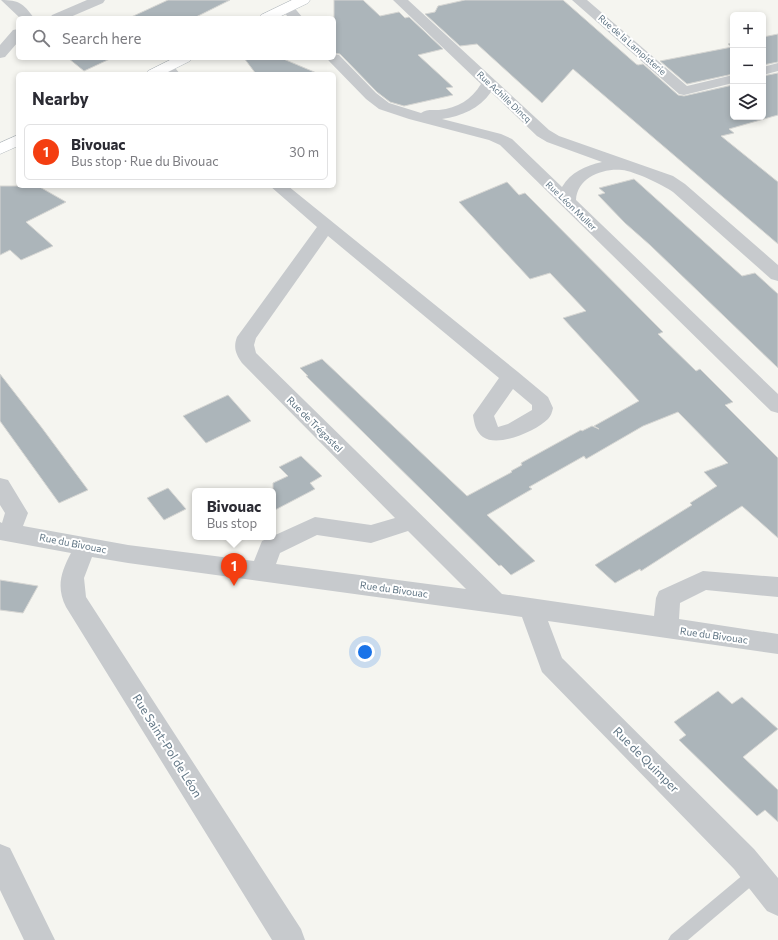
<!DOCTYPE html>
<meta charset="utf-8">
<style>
body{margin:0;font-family:Commissioner,sans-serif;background:#f7f7f7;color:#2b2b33}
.controls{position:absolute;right:12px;top:12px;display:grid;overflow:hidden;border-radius:6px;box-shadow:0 2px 6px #0003}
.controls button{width:36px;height:36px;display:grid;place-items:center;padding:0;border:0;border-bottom:1px solid #e1e1e2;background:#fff;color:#2b2b33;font:20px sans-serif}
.you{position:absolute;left:365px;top:652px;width:14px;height:14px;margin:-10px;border:3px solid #fff;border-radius:50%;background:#1a73e8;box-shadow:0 0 0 6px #1a73e833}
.badge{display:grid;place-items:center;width:26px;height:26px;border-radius:50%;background:#f43e11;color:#fff;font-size:13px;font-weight:700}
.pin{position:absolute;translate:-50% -33px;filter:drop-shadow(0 1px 2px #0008)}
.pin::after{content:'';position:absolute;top:21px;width:14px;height:12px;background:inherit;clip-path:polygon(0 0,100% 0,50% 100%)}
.popup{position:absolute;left:192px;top:488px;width:84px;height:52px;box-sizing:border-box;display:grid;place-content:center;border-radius:6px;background:#fff;filter:drop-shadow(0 1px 3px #0005);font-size:13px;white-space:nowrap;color:#7c7c81}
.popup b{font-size:15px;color:#2b2b33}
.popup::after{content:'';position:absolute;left:50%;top:100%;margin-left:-8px;border:8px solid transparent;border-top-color:#fff}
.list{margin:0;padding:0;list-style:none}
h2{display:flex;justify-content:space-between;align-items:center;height:52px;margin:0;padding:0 16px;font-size:17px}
h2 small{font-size:13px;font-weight:400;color:#7c7c81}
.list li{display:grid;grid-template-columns:26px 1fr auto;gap:12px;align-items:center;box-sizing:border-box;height:56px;margin:0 8px 8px;padding:0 8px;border:1px solid #e1e1e2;border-radius:6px}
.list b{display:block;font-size:15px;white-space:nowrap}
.list p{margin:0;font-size:13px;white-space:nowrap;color:#7c7c81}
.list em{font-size:13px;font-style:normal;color:#7c7c81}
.icon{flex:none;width:22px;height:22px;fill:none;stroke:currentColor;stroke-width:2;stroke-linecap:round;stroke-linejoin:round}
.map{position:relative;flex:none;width:778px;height:940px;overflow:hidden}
.search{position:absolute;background:#fff;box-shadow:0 2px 6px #0003;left:16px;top:16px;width:320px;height:44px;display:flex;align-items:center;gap:10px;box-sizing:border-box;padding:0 14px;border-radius:6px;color:#7c7c81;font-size:15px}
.panel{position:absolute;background:#fff;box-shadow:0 2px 6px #0003;left:16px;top:72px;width:320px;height:116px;border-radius:6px}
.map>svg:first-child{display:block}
.building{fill:#acb5ba;stroke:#d6d6d3}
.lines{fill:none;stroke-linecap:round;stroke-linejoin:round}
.secondary-casing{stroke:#b6bcc0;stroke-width:1}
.lane{fill:#c7cacd;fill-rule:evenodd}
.street{fill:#c7cacd;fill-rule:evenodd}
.secondary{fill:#fff;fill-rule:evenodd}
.labels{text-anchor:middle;stroke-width:4;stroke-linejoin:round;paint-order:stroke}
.far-street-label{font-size:9px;fill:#617685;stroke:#fff}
.street-label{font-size:10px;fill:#617685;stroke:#fff}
.near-street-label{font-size:12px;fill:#617685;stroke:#fff}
</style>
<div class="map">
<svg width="778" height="940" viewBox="0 0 778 940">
<rect width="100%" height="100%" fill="#f5f5f0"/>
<path class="building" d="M 168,0 L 230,0 L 194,18 L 129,18 Z
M 334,0 L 363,0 L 380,16 L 399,12 L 405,18 L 409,17 L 443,49 L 418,55 L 453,87 L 446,88 L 453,95 L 404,106 L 390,102 L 377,92 L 340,54 L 334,53 Z
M 465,0 L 563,0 L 636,64 L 638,65 L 643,64 L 678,95 L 684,96 L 733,85 L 733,117 L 763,117 L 763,76 L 778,73 L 778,115 L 729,129 L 734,133 L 721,136 L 778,182 L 778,244 L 573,69 L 542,103 L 477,44 L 460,46 L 425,14 L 435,12 L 438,6 Z
M 778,34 L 778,62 L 763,65 L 763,37 Z
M 733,43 L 733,74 L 687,84 L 660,61 L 732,47 L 728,44 Z
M 68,58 L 112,58 L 84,71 Z
M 244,58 L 281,58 L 319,74 L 256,74 Z
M 634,179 L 742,276 L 755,273 L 778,294 L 778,368 L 650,245 L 625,223 L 598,195 L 605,193 L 599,188 Z
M 507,182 L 519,195 L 525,193 L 663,332 L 658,334 L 696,371 L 700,369 L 733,402 L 725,405 L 778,458 L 778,538 L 742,506 L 641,571 L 640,569 L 615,583 L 595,565 L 692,505 L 690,503 L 717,486 L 704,472 L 728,463 L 678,412 L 643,426 L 586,459 L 584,456 L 529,487 L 532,489 L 487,515 L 535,561 L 511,575 L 501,565 L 499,566 L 306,376 L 308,376 L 300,368 L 322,359 L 467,496 L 512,472 L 511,471 L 522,465 L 521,463 L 581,430 L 582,431 L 592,426 L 599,429 L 594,426 L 639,401 L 563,318 L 586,311 L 550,273 L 530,279 L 459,202 Z
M 0,186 L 38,186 L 66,202 L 26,222 L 53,246 L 21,260 L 10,250 L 0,255 Z
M 0,374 L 42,428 L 88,490 L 59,503 L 0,421 Z
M 228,395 L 251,421 L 206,443 L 183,416 Z
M 301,456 L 322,476 L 310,483 L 315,489 L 273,511 L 273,483 L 288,476 L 279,467 Z
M 168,488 L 186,509 L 164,520 L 147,498 Z
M 0,580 L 38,586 L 23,613 L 0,610 Z
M 718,691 L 732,704 L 742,697 L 778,729 L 743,757 L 778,790 L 778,822 L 765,810 L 757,816 L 679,740 L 686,735 L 674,722 Z"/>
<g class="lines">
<defs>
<path id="secondary" d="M 292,0 L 310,0 L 308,3 L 277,18 L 259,18 L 261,15 Z
M 174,58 L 192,58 L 190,61 L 164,74 L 146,74 L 148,71 Z
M 18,135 L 18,146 L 0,154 L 0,143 Z"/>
</defs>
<use href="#secondary" class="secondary-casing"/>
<path class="lane" d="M 755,867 L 760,869 L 762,874 L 760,879 L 688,940 L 668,940 L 671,935 L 750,869 Z"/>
<path class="street" d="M 1,0 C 19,0 23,3 34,18 L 20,18 Z
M 87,0 L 105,0 L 103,3 L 68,18 L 50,18 L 52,15 Z
M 393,0 L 408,0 L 549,130 L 559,136 L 673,176 L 685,184 L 778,265 L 778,281 L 771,279 L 673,192 C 663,185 634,171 622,170 C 602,168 577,178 576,200 L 778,394 L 778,413 L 771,411 L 500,145 L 489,140 L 409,119 L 379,109 L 366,99 L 329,61 L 327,58 L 334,58 L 334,54 L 339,55 L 376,93 L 389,103 L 421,113 C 426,109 433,110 439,110 C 458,108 471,100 481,84 ZM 491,92 L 537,136 L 547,142 L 602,162 C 585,166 571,172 562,187 L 512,139 L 501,134 L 442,119 C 462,116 479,109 491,92 Z
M 572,0 L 587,0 L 687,86 L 733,75 L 733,83 L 684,95 L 679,94 Z
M 287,4 L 292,5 L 303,18 L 289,18 L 280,8 L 282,5 Z
M 18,29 L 18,42 L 5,57 L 0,58 L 0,45 L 13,30 Z
M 167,63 L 172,64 L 180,74 L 165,74 L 160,67 L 162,64 Z
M 778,63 L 778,71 L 763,75 L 763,67 Z
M 270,186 L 288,186 L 518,372 L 548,397 L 553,408 C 552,412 551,416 548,419 C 536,431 498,448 483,437 C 476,432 474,423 473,415 L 499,378 L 328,236 L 256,338 L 254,345 L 256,353 L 502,594 L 654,616 L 656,598 L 659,591 L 703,571 L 778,577 L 778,597 L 706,590 L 680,603 L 679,619 L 778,634 L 778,654 L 548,621 L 562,658 L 754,849 L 778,878 L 778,916 L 767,911 L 734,869 L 542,672 L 522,617 L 128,563 L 92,557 L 84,578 L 86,597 L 301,929 L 305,940 L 272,940 L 66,607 C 56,587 61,572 71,553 L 0,540 L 0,522 L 2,523 L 5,513 L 0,505 L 0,478 L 8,480 L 28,513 L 23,526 L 128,545 L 254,561 L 262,541 L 315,517 L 371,525 L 395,518 L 242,363 C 236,354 233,348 237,337 L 317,227 ZM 513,389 L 532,405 L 532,410 L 508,424 L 498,427 L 494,416 ZM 408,531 L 466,589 L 276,564 L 280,553 L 317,535 L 371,543 Z
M 0,844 L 10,848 L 55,940 L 24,940 L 0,890 Z"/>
<use href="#secondary" class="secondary"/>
</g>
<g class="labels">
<g class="far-street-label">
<text transform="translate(632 45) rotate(41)" y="3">Rue de la Lampisterie</text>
<text transform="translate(504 97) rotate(43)" y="3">Rue Achille Dincq</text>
<text transform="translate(571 206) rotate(44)" y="3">Rue Léon Muller</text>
</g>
<g class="street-label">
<text transform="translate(315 424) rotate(45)" y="4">Rue de Trégastel</text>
<text transform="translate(73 543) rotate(11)" y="4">Rue du Bivouac</text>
<text transform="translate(394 589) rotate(8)" y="4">Rue du Bivouac</text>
<text transform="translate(714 635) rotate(8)" y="4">Rue du Bivouac</text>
</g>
<g class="near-street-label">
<text transform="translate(167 746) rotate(58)" y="4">Rue Saint-Pol de Léon</text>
<text transform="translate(646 760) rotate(45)" y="4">Rue de Quimper</text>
</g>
</g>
</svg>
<div class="controls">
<button>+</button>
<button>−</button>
<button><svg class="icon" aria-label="layers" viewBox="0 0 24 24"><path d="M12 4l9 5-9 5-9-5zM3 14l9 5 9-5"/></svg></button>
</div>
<div class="you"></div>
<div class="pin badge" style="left:234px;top:586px">1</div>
<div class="popup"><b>Bivouac</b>Bus stop</div>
<div class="search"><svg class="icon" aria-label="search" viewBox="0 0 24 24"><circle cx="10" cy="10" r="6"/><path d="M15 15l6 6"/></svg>Search here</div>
<section class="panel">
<h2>Nearby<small></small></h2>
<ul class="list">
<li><span class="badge">1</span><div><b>Bivouac</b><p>Bus stop · Rue du Bivouac</p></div><em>30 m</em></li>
</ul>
</section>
</div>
